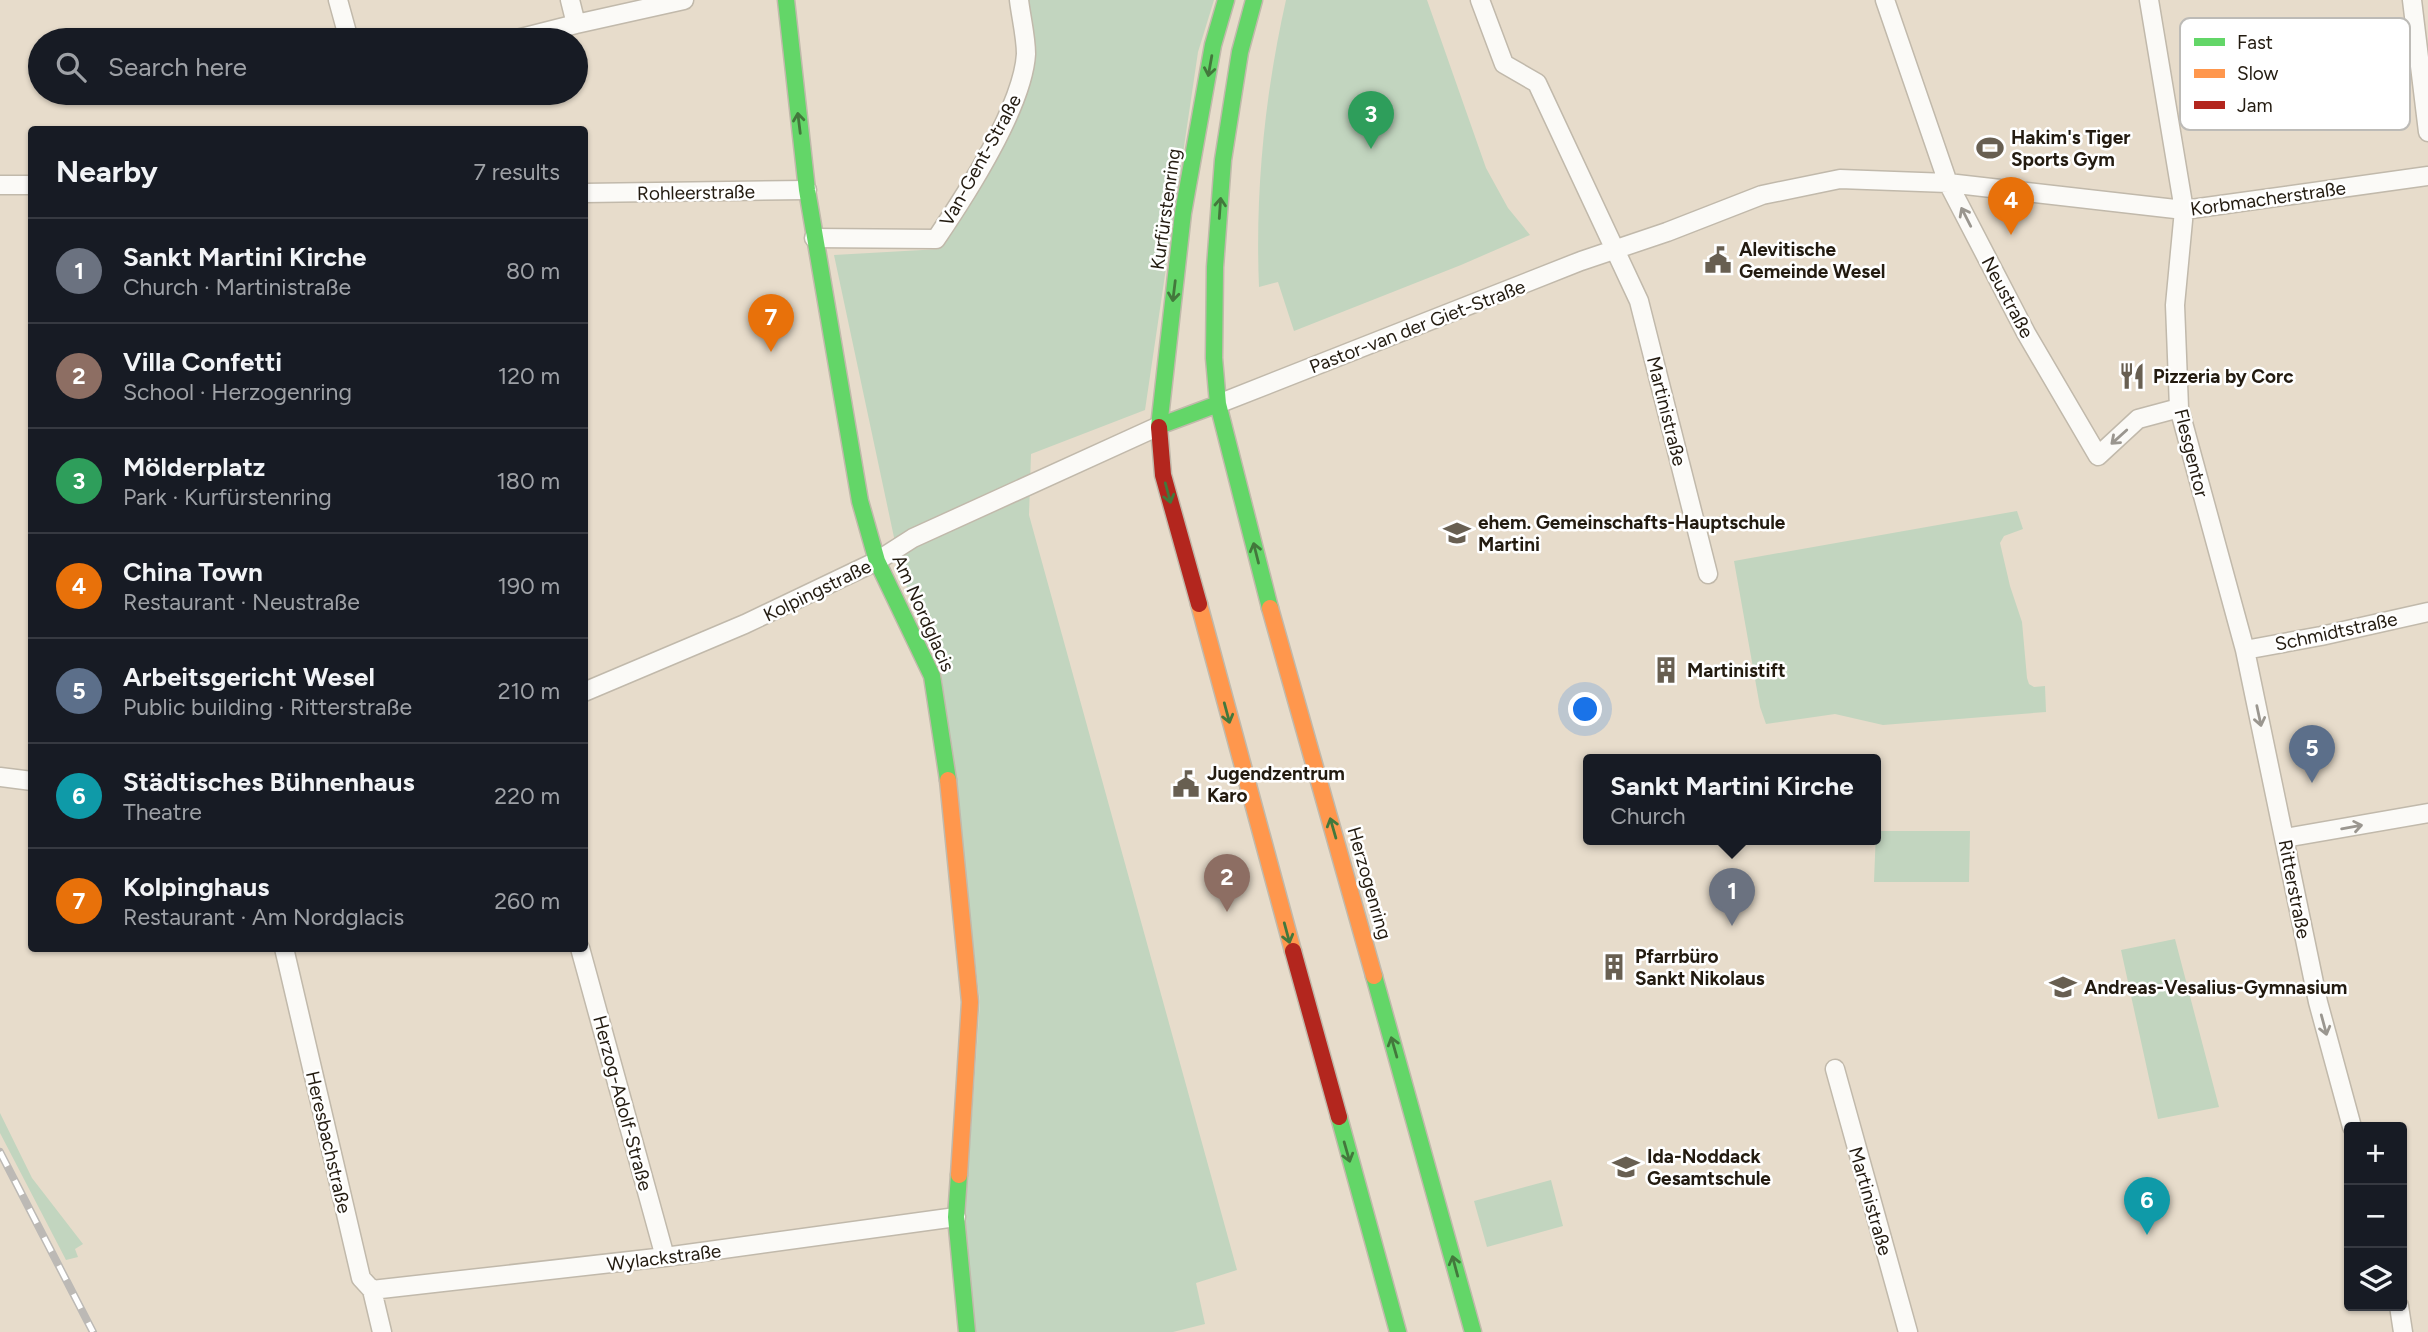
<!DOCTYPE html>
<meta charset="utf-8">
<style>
body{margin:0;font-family:Figtree,sans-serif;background:#20242c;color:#f1f3f6}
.controls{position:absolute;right:21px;bottom:21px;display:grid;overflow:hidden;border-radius:7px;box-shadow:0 2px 5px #0004}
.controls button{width:63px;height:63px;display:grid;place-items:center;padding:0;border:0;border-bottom:2px solid #363941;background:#171b24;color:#f1f3f6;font:35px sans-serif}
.you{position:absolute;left:1586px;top:710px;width:24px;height:24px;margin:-18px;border:5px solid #fff;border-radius:50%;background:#1a73e8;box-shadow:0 0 0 10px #1a73e833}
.badge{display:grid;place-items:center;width:46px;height:46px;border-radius:50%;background:#db2777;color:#fff;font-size:23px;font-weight:700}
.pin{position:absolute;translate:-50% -58px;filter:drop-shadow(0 2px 4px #0008)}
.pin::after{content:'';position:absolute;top:37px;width:24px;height:21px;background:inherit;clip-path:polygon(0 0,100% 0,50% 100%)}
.popup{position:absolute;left:1583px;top:754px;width:298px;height:91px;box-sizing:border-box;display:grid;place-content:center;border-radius:7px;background:#171b24;filter:drop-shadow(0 2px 5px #0005);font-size:23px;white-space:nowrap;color:#9ea1a6}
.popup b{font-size:26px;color:#f1f3f6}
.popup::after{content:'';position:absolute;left:50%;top:100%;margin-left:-14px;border:14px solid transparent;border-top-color:#171b24}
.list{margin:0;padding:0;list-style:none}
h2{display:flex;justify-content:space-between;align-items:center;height:91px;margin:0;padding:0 28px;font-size:30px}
h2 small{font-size:23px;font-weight:400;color:#9ea1a6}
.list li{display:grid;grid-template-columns:46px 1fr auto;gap:21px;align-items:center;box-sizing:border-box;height:105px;padding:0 28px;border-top:2px solid #363941}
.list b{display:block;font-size:26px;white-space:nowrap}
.list p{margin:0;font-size:23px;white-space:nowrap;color:#9ea1a6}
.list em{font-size:23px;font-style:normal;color:#9ea1a6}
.icon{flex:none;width:38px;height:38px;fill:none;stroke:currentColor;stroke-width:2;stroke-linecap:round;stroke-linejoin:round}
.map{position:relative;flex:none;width:2428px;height:1332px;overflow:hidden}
.search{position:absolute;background:#171b24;box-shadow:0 2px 5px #0004;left:28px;top:28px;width:560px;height:77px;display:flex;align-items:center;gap:18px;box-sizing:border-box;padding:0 24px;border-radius:38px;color:#9ea1a6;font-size:26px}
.panel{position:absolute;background:#171b24;box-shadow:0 2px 5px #0004;left:28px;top:126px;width:560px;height:826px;border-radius:7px}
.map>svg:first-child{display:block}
.green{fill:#c2d5bf}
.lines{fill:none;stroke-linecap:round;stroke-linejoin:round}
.street-casing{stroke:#c1b9ab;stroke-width:21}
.fast-casing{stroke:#c1b9ab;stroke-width:19}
.slow-casing{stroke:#c1b9ab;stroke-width:19}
.jam-casing{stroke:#c1b9ab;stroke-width:19}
.street{stroke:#fbfaf7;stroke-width:18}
.fast{stroke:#63d668;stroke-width:16}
.slow{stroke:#ff974d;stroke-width:16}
.jam{stroke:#b3261e;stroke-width:16}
.rail-casing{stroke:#bcb9b5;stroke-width:8}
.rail{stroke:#fff;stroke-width:5;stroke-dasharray:16;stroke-linecap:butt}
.oneway{stroke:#43783c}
.oneway2{stroke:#9a968f}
.labels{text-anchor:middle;stroke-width:5;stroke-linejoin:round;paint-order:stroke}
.poi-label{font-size:19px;font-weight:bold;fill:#231b10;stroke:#fff;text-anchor:start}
.street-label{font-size:19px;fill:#231b10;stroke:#fff}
.key{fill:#fff;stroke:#bdbbb7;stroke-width:2}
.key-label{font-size:19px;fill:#231b10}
</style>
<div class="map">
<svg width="2428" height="1332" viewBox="0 0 2428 1332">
<rect width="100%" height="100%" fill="#e7dccb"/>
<path class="green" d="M 1024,0 L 1214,0 L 1198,52 L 1145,410 L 1031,454 L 1029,515 L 1237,1270 L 1196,1283 L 1205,1324 L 1173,1332 L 975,1332 L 965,1215 L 980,1002 L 941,671 L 902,575 L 834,255 L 940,249 L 1006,131 L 1027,82 Z
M 1286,0 L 1427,0 L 1486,168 L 1508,208 L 1530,235 L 1461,265 L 1294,331 L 1278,282 L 1259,287 C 1255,191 1265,93 1286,0 Z
M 2017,511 L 2023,529 L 2004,536 L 2000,543 L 2010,586 L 2022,622 L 2027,678 L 2029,684 L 2034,687 L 2045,686 L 2046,712 L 1883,725 L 1835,714 L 1766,724 L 1760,707 L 1734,561 Z
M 1876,831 L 1970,831 L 1969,882 L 1874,882 Z
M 2175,939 L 2219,1107 L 2158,1119 L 2121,950 Z
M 0,1113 L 32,1178 L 83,1244 L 75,1249 L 78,1257 L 66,1260 L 0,1133 Z
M 1551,1180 L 1563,1226 L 1487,1247 L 1474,1201 Z"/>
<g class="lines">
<defs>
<path id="street" d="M 338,0 L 349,40
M 570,0 L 576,24 L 684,0
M 1480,0 L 1504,64 L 1537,83 L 1639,301 L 1708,574
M 1885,0 L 1948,183 L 2026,333 L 2098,456 L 2138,419 L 2179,408
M 2149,0 L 2184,210 L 2175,305 L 2179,408 L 2245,650 L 2318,1002 L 2352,1127
M 2412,0 L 2428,132
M 513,40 L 576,24
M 0,185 L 32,185
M 584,193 L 807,190
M 814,238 L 936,239 C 966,195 1023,106 1026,54 C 1026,37 1021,17 1019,0
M 1218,404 L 1581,261 L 1667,232 L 1762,195 L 1840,179 L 1948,183 L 2184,210 L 2428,176
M 2245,650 L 2321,636 L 2428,612
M 584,692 L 745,624 L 877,561 L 913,538 L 1159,426
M 0,777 L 32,781
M 2285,838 L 2428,813
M 284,948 L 361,1278 L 372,1290 L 382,1332
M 580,948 L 665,1257
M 1835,1069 L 1908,1332
M 372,1290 L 665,1257 L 956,1217
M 2399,1306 L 2403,1332"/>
<path id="fast" d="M 786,0 L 807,190 L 860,501 L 877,561 L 932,676 L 948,780
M 1254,0 L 1240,52 L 1223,160 L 1215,267 L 1214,358 L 1218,404 L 1270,608
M 1159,426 L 1218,404
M 1159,427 L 1183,213 L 1213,45 L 1226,0
M 1374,976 L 1473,1332
M 1339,1117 L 1398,1332
M 959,1175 L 956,1217 L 967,1332"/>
<path id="slow" d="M 1199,604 L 1293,951
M 1270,608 L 1374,976
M 948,780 L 970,1002 L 959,1175"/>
<path id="jam" d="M 1159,427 L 1163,475 L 1199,604
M 1293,951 L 1339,1117"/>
</defs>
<use href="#street" class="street-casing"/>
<use href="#fast" class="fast-casing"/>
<use href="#slow" class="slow-casing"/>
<use href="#jam" class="jam-casing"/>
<use href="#street" class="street"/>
<use href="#fast" class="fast"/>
<use href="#slow" class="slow"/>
<use href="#jam" class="jam"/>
<defs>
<path id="rail" d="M 0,1152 L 93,1332"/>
</defs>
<use href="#rail" class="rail-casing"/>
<use href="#rail" class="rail"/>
</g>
<defs><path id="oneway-shaft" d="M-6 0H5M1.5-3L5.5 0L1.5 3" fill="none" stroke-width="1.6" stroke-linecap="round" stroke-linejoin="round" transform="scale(1.75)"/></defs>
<g class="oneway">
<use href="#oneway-shaft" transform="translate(1210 66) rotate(100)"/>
<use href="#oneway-shaft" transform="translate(799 123) rotate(-97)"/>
<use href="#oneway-shaft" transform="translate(1220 208) rotate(-86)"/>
<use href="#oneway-shaft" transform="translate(1174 291) rotate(97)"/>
<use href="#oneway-shaft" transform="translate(1168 493) rotate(75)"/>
<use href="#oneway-shaft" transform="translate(1256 553) rotate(-104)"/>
<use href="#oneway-shaft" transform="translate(1227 713) rotate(75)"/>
<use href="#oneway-shaft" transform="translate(1333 828) rotate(-106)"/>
<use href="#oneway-shaft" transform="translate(1287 933) rotate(75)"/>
<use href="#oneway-shaft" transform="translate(1394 1047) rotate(-106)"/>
<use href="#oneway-shaft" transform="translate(1347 1152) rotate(74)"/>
<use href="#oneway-shaft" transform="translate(1455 1266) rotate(-105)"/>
</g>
<g class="oneway2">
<use href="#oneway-shaft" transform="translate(1966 217) rotate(-117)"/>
<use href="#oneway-shaft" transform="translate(2119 437) rotate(138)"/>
<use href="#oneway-shaft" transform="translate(2259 716) rotate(78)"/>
<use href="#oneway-shaft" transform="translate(2352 827) rotate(-10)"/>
<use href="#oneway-shaft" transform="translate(2324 1025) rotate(75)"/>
</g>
<defs>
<symbol id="stadium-bare" viewBox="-9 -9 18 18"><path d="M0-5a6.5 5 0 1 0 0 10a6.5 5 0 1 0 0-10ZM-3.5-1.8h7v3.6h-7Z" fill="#685f51" stroke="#fff" stroke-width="2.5" paint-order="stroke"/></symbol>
<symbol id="civic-bare" viewBox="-9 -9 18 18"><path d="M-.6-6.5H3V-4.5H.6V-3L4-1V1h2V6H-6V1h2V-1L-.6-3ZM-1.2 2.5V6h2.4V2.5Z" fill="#685f51" stroke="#fff" stroke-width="2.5" paint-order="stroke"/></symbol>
<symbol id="restaurant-bare" viewBox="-9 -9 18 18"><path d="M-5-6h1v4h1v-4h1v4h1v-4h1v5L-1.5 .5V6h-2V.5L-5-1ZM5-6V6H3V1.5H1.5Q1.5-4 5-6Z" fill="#685f51" stroke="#fff" stroke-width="2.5" paint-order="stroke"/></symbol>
<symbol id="school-bare" viewBox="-9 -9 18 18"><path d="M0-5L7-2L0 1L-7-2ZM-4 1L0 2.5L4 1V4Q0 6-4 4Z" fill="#685f51" stroke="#fff" stroke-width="2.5" paint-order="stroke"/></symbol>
<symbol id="building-bare" viewBox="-9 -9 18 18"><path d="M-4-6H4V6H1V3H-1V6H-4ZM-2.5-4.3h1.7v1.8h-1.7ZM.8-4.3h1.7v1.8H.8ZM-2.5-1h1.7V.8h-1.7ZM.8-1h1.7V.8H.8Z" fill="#685f51" stroke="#fff" stroke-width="2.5" paint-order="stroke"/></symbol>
</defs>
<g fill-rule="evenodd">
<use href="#stadium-bare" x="1971" y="129" width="38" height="38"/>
<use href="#civic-bare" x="1699" y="241" width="38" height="38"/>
<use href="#restaurant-bare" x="2113" y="357" width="38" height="38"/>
<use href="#school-bare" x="1438" y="514" width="38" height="38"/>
<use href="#building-bare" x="1647" y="651" width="38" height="38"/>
<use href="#civic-bare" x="1167" y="765" width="38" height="38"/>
<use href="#building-bare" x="1595" y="948" width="38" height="38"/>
<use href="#school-bare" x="2044" y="968" width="38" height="38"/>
<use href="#school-bare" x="1607" y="1148" width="38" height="38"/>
</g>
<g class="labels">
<g class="poi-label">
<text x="2011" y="144">Hakim's Tiger<tspan x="2011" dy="22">Sports Gym</tspan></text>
<text x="1739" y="256">Alevitische<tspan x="1739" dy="22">Gemeinde Wesel</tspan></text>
<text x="2153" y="383">Pizzeria by Corc</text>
<text x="1478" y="529">ehem. Gemeinschafts-Hauptschule<tspan x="1478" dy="22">Martini</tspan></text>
<text x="1687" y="677">Martinistift</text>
<text x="1207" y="780">Jugendzentrum<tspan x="1207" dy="22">Karo</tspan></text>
<text x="1635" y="963">Pfarrbüro<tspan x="1635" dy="22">Sankt Nikolaus</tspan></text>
<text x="2084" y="994">Andreas-Vesalius-Gymnasium</text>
<text x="1647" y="1163">Ida-Noddack<tspan x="1647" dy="22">Gesamtschule</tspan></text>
</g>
<g class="street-label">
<text transform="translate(980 160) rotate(-61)" y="7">Van-Gent-Straße</text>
<text transform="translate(696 192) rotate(-1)" y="7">Rohleerstraße</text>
<text transform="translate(2268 198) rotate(-8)" y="7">Korbmacherstraße</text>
<text transform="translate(1165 209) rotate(-82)" y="7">Kurfürstenring</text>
<text transform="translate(2008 297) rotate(62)" y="7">Neustraße</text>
<text transform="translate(1417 326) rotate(-21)" y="7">Pastor-van der Giet-Straße</text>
<text transform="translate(1667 411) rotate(76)" y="7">Martinistraße</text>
<text transform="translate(2192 453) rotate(76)" y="7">Flesgentor</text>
<text transform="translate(817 590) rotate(-26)" y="7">Kolpingstraße</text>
<text transform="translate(924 613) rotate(66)" y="7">Am Nordglacis</text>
<text transform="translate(2336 631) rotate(-12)" y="7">Schmidtstraße</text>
<text transform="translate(1370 883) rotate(74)" y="7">Herzogenring</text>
<text transform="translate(2295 889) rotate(79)" y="7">Ritterstraße</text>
<text transform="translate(623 1103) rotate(75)" y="7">Herzog-Adolf-Straße</text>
<text transform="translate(329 1142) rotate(77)" y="7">Heresbachstraße</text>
<text transform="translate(1871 1201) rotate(74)" y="7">Martinistraße</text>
<text transform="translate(664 1257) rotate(-7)" y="7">Wylackstraße</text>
</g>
</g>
<rect x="2180" y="18" width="230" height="112" rx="10" class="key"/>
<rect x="2194" y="38" width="31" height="8" fill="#63d668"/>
<rect x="2194" y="69" width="31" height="9" fill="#ff974d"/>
<rect x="2194" y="101" width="31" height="8" fill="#b3261e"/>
<g class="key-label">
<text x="2237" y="49">Fast</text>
<text x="2237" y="80">Slow</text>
<text x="2237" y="112">Jam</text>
</g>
</svg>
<div class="controls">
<button>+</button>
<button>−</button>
<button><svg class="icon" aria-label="layers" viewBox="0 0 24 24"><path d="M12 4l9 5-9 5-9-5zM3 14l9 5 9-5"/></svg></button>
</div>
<div class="you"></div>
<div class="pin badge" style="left:1732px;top:926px;background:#6b7280">1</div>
<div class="popup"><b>Sankt Martini Kirche</b>Church</div>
<div class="pin badge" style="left:1227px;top:912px;background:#8d6e63">2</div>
<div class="pin badge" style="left:1371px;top:149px;background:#2e9e5b">3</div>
<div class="pin badge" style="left:2011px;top:235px;background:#e8710a">4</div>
<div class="pin badge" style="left:2312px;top:783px;background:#5c6f8a">5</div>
<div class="pin badge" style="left:2147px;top:1235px;background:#0f9aa8">6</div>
<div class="pin badge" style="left:771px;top:352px;background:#e8710a">7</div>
<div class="search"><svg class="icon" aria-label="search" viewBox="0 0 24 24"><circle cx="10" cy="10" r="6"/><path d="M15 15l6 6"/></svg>Search here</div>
<section class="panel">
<h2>Nearby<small>7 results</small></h2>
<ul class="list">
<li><span class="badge" style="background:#6b7280">1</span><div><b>Sankt Martini Kirche</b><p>Church · Martinistraße</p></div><em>80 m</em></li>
<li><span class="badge" style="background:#8d6e63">2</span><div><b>Villa Confetti</b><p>School · Herzogenring</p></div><em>120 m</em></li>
<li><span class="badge" style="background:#2e9e5b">3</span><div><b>Mölderplatz</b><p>Park · Kurfürstenring</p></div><em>180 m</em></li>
<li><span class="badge" style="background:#e8710a">4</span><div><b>China Town</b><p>Restaurant · Neustraße</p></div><em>190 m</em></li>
<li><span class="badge" style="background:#5c6f8a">5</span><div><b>Arbeitsgericht Wesel</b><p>Public building · Ritterstraße</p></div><em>210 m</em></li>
<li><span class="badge" style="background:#0f9aa8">6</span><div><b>Städtisches Bühnenhaus</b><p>Theatre</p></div><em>220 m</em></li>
<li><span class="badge" style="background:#e8710a">7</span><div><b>Kolpinghaus</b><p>Restaurant · Am Nordglacis</p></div><em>260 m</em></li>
</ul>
</section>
</div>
